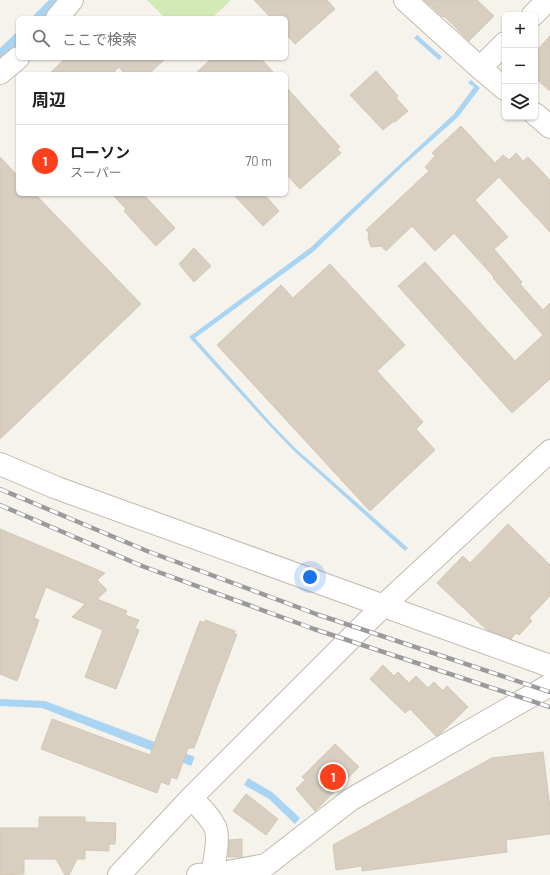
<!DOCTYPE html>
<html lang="ja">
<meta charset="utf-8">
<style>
body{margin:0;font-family:Barlow,"Noto Sans JP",sans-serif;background:#f2f2f2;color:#202124}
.controls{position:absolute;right:12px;top:12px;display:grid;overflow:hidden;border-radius:6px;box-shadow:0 1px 3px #0004}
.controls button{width:36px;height:36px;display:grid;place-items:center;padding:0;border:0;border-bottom:1px solid #e0e0e0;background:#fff;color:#202124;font:20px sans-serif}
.you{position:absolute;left:310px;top:577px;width:14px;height:14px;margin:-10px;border:3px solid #fff;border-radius:50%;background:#1a73e8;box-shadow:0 0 0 6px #1a73e833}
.badge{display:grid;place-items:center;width:26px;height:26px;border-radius:50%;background:#fc3f1d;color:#fff;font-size:13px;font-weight:700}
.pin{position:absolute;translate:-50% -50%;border:2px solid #fff;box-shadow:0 1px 4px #0006}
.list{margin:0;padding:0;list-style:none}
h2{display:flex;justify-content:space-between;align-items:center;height:52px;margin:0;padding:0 16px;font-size:17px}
h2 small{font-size:13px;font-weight:400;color:#757577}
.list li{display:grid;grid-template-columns:26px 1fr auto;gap:12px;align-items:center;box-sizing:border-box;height:72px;padding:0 16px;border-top:1px solid #e0e0e0}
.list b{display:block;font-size:15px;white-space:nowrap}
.list p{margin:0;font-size:13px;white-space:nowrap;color:#757577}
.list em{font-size:13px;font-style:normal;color:#757577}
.icon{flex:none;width:22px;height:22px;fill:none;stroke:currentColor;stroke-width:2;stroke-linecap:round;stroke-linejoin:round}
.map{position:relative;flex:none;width:550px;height:875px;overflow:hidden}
.search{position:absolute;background:#fff;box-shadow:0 1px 3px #0004;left:16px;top:16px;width:272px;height:44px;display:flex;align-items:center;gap:10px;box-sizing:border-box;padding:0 14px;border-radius:6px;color:#757577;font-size:15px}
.panel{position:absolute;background:#fff;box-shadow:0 1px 3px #0004;left:16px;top:72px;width:272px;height:124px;border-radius:6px}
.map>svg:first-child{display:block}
.green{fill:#d2eab5}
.water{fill:#a9d4f2}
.building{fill:#d8cfc1;stroke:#d3c7b4}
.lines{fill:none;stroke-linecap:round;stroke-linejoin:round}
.minor-casing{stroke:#c2bbae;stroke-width:24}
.minor{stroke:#fff;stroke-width:22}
.rail-casing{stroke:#9a9a9a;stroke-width:4.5}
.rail{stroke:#fff;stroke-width:3;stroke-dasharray:9;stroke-linecap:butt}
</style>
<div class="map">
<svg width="550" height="875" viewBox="0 0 550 875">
<rect width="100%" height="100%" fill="#f6f3ec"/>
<path class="green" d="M 147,0 L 231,0 L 212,18 L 165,18 Z"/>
<path class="water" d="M 49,0 L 68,0 L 52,18 L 31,18 Z
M 18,31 L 18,53 L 0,68 L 0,48 Z
M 417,35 L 442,57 L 439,60 L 414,38 Z
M 471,80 L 480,88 L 458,117 L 404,165 L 313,252 L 195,338 L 270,422 L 295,448 L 408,548 L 405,551 L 293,450 L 268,424 L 189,337 L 310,248 L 454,114 L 474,87 L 468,83 Z
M 0,699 L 45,701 L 195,757 L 191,766 L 42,708 L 0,706 Z
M 248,778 L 272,792 L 300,818 L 295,824 L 269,799 L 244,785 Z"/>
<path class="building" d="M 254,0 L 327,0 L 335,9 L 295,44 L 286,34 L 286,18 L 271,18 Z
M 424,0 L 477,0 L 494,16 L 469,41 L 444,16 L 443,17 Z
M 550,36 L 550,91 L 535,78 L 535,52 Z
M 66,58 L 166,58 L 149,74 L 125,74 L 119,67 L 112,74 L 49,74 Z
M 212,58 L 260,58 L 275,74 L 195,74 Z
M 376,71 L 398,96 L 396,98 L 408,111 L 395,122 L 394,121 L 383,130 L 350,95 Z
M 286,87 L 340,147 L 337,149 L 341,153 L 300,189 L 286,174 Z
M 461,126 L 495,163 L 503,155 L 509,160 L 516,153 L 523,161 L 528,157 L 550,180 L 550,232 L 499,177 L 475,200 L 508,237 L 494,249 L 522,282 L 520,284 L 543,310 L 550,303 L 550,379 L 512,413 L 398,286 L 425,262 L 515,361 L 543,335 L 493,278 L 494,277 L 454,233 L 435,251 L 412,226 L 386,251 L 381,246 L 371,247 L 368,238 L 369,232 L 366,230 L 429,171 L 425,167 L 435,156 L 432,153 Z
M 0,157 L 18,176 L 18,194 L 35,194 L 141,304 L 0,439 Z
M 112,194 L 143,194 L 175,228 L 156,246 L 124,211 L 126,209 Z
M 233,194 L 264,194 L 279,211 L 263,226 Z
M 194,248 L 211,266 L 194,282 L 179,264 Z
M 330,264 L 405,345 L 377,371 L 423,422 L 416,429 L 435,450 L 370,511 L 217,345 L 281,285 L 293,298 Z
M 508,524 L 550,565 L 550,596 L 529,618 L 532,621 L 519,635 L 516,633 L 511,639 L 487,630 L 437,583 L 463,556 L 470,563 Z
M 0,529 L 105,573 L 97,580 L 107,590 L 97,599 L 127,611 L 125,615 L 139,620 L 135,628 L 139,630 L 116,689 L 85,677 L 103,630 L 72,617 L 85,604 L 46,587 L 34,618 L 39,620 L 17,681 L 0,674 Z
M 205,620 L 235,631 L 234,634 L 237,634 L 194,748 L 188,748 L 177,779 L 171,777 L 169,785 L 161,782 L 157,793 L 41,749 L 52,719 L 150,755 L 200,621 L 205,623 Z
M 383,665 L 394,676 L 398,672 L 409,683 L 416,676 L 428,688 L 434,682 L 443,691 L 447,686 L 468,707 L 441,733 L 436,736 L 410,709 L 405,713 L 370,679 Z
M 335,744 L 359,767 L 315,811 L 296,789 L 305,780 L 302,777 Z
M 543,752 L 550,808 L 550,834 L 506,840 L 507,852 L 362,871 L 362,866 L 336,870 L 333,845 L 492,758 Z
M 246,794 L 278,819 L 266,835 L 233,811 Z
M 39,817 L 85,817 L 85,822 L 116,823 L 115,844 L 109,844 L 109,851 L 85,850 L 85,859 L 77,859 L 69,875 L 65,875 L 56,859 L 24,859 L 24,874 L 0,875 L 0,828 L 39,828 Z
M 242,839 L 242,857 L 228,857 L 229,840 Z"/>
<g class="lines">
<defs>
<path id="minor" d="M 405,0 L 480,68 L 505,89
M 533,15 L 548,0
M 57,18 L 72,0
M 480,68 L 505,43
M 0,73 L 18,58
M 535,114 L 550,127
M 0,464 L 57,488 L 550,666
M 191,798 C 200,807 210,816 215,827 C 220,837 214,863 212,874
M 119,875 L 191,798 L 383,606 L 550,451
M 198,875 L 222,873 L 266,865 L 350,800 L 550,685"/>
</defs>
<use href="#minor" class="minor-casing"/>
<use href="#minor" class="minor"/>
<defs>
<path id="rail" d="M 0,489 L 147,551 L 316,614 L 550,692
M 0,505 L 142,566 L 314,629 L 550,707"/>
</defs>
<use href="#rail" class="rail-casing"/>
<use href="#rail" class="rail"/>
</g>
</svg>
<div class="controls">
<button>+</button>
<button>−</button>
<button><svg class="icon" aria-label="layers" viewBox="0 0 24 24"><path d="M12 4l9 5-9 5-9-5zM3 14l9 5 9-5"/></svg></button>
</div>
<div class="you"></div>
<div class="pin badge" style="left:333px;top:777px">1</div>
<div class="search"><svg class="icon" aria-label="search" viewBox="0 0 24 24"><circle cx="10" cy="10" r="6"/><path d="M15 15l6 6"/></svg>ここで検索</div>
<section class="panel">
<h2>周辺<small></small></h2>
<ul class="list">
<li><span class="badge">1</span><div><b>ローソン</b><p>スーパー</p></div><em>70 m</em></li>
</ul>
</section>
</div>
